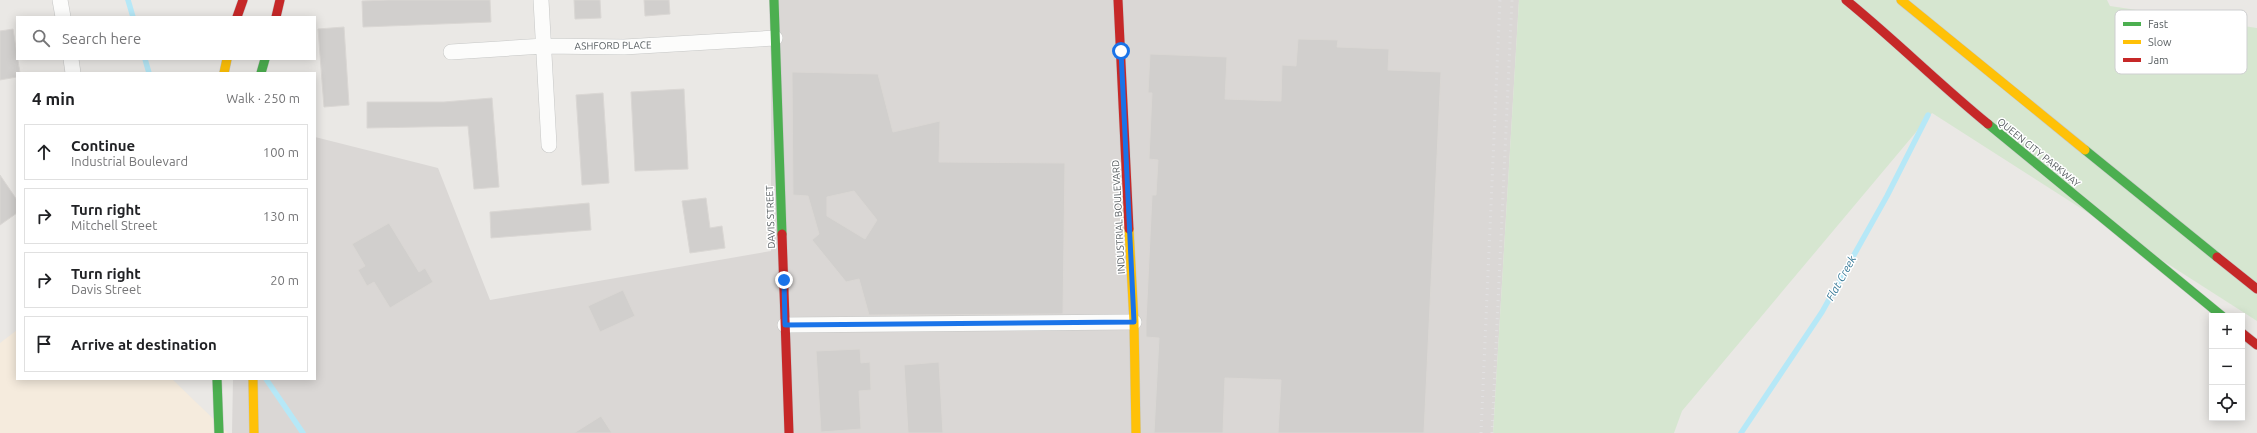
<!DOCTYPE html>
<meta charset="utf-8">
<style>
body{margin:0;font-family:Ubuntu,sans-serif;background:#f2f2f2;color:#202124}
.controls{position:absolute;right:12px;bottom:12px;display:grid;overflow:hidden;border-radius:0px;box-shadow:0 2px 10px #0003}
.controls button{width:36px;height:36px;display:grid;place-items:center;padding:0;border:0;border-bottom:1px solid #e0e0e0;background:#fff;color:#202124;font:20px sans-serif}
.stop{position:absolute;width:12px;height:12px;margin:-9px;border:3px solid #1a73e8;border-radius:50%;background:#fff}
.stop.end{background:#1a73e8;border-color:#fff;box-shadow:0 1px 4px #0008}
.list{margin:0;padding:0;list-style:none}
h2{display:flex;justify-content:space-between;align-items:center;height:52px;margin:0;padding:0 16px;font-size:17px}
h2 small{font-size:13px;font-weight:400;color:#757577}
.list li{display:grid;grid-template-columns:26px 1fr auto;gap:12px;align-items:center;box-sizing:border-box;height:56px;margin:0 8px 8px;padding:0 8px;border:1px solid #e0e0e0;border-radius:0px}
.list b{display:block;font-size:15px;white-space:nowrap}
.list p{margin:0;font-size:13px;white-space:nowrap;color:#757577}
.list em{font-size:13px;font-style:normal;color:#757577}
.icon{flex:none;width:22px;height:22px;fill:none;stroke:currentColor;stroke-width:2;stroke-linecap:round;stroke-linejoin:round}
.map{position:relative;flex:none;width:2257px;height:433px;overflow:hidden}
.search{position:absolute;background:#fff;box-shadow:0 2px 10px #0003;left:16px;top:16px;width:300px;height:44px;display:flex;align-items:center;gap:10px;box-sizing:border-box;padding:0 14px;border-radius:0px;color:#757577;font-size:15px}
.panel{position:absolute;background:#fff;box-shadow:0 2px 10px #0003;left:16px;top:72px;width:300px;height:308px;border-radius:0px}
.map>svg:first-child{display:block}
.commercial{fill:#f5ebdd}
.industrial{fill:#dad7d5}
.green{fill:#d6e6d0}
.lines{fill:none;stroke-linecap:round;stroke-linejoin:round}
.stream{stroke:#b6e8f7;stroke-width:5.5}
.building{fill:#d1cfcd;stroke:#dad7d4;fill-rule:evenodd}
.street-casing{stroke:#c6c7c6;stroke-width:16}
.fast-casing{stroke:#c6c7c6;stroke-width:10}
.slow-casing{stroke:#c6c7c6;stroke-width:10}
.jam-casing{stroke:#c6c7c6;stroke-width:10}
.street{stroke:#fcfcfb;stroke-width:15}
.fast{stroke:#4caf50;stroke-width:9}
.slow{stroke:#ffc107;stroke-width:9}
.jam{stroke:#c62828;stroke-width:9}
.rail{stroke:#e2e1e2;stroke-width:3;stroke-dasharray:1 5;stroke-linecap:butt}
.route{stroke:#1a73e8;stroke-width:5}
.labels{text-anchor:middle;stroke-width:3;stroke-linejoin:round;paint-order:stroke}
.street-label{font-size:10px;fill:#5a6063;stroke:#fff}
.water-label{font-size:11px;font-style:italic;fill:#367896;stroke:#fff}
.key{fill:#fff;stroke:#cecfd0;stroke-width:1}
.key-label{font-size:11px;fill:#5a6063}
</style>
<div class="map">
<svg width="2257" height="433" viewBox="0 0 2257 433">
<rect width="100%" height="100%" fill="#eae8e5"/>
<path class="commercial" d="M 17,330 L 17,379 L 172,379 L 228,433 L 0,433 L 0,343 Z"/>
<path class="industrial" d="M 771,0 L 1519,0 L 1493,433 L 232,433 L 233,379 L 315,379 L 315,137 L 438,168 L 490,300 L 771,251 Z"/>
<path class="green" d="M 1519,0 L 2107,0 L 2110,6 L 2257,28 L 2257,321 L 1932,113 L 1682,411 L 1674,433 L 1493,433 Z"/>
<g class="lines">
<path class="stream" d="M 128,0 L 133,17
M 145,59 L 149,73
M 266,379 L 303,433
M 1741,433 L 1822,312 L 1887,196 L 1928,115"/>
</g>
<path class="building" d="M 388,0 L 490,0 L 491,22 L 363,27 L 362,1 Z
M 574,0 L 600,0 L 601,18 L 575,19 Z
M 644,0 L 669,0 L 670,14 L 645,16 Z
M 344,27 L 349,105 L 324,107 L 318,29 Z
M 13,29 L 20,73 L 17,73 L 17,77 L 0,80 L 0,31 Z
M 1298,39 L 1338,40 L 1337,47 L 1389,49 L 1388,70 L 1441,72 L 1424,433 L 1278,433 L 1281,380 L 1225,378 L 1223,433 L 1154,433 L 1159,338 L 1146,337 L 1146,321 L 1152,195 L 1156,195 L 1158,160 L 1149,159 L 1152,93 L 1148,93 L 1150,54 L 1227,57 L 1225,99 L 1281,101 L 1282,65 L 1296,66 Z
M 792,72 L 878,74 L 893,132 L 940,121 L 939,162 L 1065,163 L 1063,314 L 869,315 L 859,279 L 846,282 L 812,240 L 819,234 L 808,196 L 793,195 ZM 854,191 L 877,220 L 865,239 L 827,216 L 827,197 Z
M 684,89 L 688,169 L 635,171 L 631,92 Z
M 603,93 L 609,183 L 582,185 L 576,95 Z
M 492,98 L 499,187 L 474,189 L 468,126 L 367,128 L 367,102 L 444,102 Z
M 0,175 L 17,200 L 17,213 L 0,225 Z
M 706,198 L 710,228 L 722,226 L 725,248 L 690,253 L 682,201 Z
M 589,203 L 591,230 L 491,238 L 490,212 Z
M 389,223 L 419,272 L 425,268 L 433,282 L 390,308 L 374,282 L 367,286 L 358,270 L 365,266 L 352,244 Z
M 623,290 L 635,316 L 600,332 L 588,306 Z
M 860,349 L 861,363 L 870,362 L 871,390 L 859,391 L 861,429 L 821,432 L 816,351 Z
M 939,362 L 943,433 L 908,433 L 904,365 Z
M 601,416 L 612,433 L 574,433 Z"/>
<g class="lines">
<defs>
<path id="street" d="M 60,0 L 63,17
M 541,0 L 549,145
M 451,52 L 544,46 L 624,47 L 775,38
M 71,59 L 73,73
M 785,325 L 1134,322"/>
<path id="fast" d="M 774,0 L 782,234
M 261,73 L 265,59
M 1988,124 L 2222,316
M 2085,150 L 2217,257
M 217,379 L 219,433"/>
<path id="slow" d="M 1901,0 L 2085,150
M 224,73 L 227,59
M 1129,229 L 1134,322 L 1136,433
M 253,379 L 254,433"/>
<path id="jam" d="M 1118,0 L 1129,229
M 1846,0 C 1895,40 1939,84 1988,124
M 237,17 L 243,0
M 276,17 L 280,0
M 782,234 L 789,433
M 2217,257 L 2257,289
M 2242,333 L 2257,345"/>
</defs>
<use href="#street" class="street-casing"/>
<use href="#fast" class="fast-casing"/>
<use href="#slow" class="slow-casing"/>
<use href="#jam" class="jam-casing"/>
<use href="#street" class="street"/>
<use href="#fast" class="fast"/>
<use href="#slow" class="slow"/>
<use href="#jam" class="jam"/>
<path class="rail" d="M 1481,433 L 1500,0
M 1492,433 L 1512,0"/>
</g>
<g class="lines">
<path class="route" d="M 784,280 L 785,325 L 1134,322 L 1121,51"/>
</g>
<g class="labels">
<g class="street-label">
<text transform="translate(613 45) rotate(-1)" y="4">ASHFORD PLACE</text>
<text transform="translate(2039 152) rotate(39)" y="4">QUEEN CITY PARKWAY</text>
<text transform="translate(770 217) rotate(-92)" y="4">DAVIS STREET</text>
<text transform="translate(1118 217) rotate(-93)" y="4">INDUSTRIAL BOULEVARD</text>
</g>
<g class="water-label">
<text transform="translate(1841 278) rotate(-61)" y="4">Flat Creek</text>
</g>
</g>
<rect x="2115" y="10" width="132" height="64" rx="6" class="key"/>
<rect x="2123" y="22" width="18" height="4" fill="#4caf50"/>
<rect x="2123" y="40" width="18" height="4" fill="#ffc107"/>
<rect x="2123" y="58" width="18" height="4" fill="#c62828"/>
<g class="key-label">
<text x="2148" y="28">Fast</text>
<text x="2148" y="46">Slow</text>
<text x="2148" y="64">Jam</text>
</g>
</svg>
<div class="controls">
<button>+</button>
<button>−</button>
<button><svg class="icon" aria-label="locate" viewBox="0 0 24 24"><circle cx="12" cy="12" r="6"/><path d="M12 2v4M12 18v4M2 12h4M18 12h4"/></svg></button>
</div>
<div class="stop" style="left:1121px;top:51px"></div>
<div class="stop end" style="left:784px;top:280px"></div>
<div class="search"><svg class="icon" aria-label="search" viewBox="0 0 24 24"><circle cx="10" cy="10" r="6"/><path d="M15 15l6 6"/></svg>Search here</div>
<section class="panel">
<h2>4 min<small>Walk · 250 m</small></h2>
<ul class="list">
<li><svg class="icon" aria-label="ahead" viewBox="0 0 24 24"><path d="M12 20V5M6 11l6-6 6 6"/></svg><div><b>Continue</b><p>Industrial Boulevard</p></div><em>100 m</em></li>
<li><svg class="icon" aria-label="right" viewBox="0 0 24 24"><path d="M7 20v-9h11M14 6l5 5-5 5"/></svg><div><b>Turn right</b><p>Mitchell Street</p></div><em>130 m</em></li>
<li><svg class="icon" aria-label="right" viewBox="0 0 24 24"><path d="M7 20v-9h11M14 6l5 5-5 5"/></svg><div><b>Turn right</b><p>Davis Street</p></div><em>20 m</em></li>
<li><svg class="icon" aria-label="arrive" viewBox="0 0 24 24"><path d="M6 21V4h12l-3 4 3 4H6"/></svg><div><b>Arrive at destination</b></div></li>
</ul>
</section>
</div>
